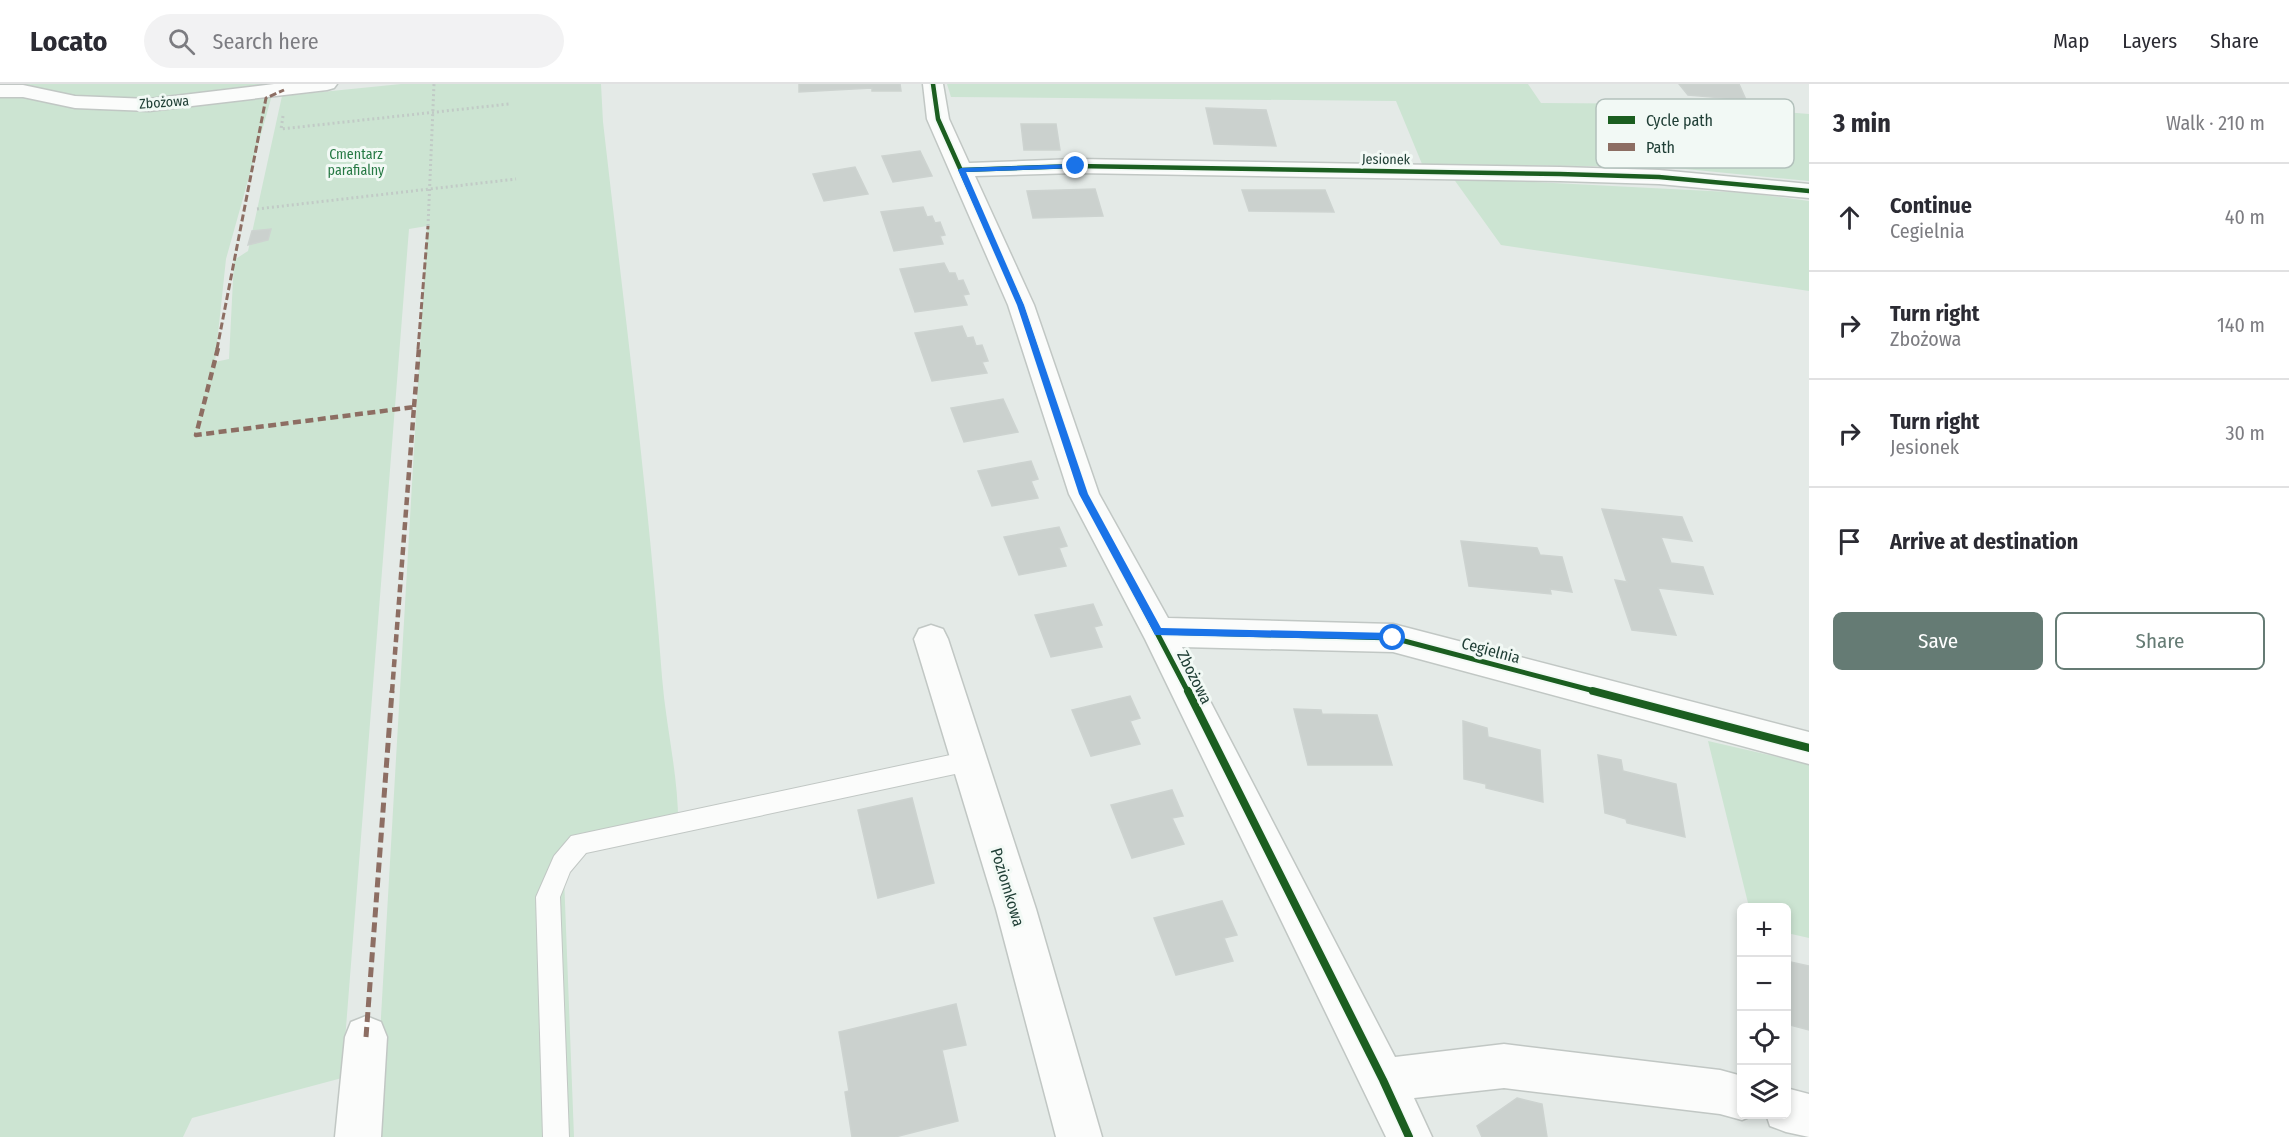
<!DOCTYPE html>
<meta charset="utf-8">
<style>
body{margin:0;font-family:"Fira Sans Condensed",sans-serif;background:#f2f2f3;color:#2b2b33}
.controls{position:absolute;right:18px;bottom:18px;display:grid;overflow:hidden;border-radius:9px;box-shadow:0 3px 9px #0003}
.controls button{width:54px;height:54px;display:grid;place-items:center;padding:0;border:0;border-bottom:2px solid #e1e1e2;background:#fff;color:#2b2b33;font:30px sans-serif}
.stop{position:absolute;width:18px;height:18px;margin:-14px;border:4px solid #1a73e8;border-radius:50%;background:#fff}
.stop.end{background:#1a73e8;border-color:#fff;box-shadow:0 2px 6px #0008}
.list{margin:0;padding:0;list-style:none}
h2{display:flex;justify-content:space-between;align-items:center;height:78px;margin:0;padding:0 24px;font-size:26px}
h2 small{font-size:20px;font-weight:400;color:#7c7c81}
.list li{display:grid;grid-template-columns:39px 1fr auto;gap:18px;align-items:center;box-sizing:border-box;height:108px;padding:0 24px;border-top:2px solid #e1e1e2}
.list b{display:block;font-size:22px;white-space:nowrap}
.list p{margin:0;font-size:20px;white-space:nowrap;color:#7c7c81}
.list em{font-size:20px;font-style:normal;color:#7c7c81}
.actions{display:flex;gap:12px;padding:18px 24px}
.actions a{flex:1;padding:14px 0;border:2px solid #657b74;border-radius:9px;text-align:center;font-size:21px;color:#657b74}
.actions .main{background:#657b74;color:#fff}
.icon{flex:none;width:33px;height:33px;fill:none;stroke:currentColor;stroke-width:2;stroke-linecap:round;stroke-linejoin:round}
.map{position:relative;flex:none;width:1809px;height:1053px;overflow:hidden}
header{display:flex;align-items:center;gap:36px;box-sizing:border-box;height:84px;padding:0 30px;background:#fff;border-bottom:2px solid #e1e1e2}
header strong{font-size:28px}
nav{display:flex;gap:33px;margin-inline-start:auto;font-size:21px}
.search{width:420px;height:54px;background:#f2f2f3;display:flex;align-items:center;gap:15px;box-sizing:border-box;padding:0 21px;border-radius:33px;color:#7c7c81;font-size:22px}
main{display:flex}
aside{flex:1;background:#fff}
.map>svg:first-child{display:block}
.green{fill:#cce4d2}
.building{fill:#cbd1ce;stroke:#cdd3d0;stroke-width:1.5}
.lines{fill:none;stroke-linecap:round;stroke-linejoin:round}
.service-casing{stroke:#c1c7c4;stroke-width:2}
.minor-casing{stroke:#c1c7c4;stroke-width:3}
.path{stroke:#c1cac6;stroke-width:3;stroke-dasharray:2 3;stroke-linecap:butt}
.service{fill:#fbfcfb;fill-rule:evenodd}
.minor{fill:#fbfcfb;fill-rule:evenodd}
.quiet-far2{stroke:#8d6e63;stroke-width:3;stroke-dasharray:7 3;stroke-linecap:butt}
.quiet-far1{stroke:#8d6e63;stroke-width:4.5;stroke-dasharray:8 4.5;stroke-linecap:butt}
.quiet{stroke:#8d6e63;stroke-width:5;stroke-dasharray:10 5;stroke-linecap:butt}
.cycleway-far2-casing{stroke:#f2f9f5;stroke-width:8}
.cycleway-far1-casing{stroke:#f2f9f5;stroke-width:9}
.cycleway-casing{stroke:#f2f9f5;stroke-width:11}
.cycleway-far2{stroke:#1b5e20;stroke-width:4.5}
.cycleway-far1{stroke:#1b5e20;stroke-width:5}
.cycleway{stroke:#1b5e20;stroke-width:8}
.route{fill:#1a73e8}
.labels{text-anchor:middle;stroke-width:6;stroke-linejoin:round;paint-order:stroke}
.far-street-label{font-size:14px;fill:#203f36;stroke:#f2f9f5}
.far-park-label{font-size:14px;fill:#267944;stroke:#f2f9f5}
.street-label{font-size:16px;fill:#203f36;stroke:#f2f9f5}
.key{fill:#f2f9f5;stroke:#b3c1bc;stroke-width:1.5}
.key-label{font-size:16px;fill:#203f36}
</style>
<header>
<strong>Locato</strong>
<div class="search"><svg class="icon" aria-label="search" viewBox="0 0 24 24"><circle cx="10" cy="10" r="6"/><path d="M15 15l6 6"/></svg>Search here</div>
<nav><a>Map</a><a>Layers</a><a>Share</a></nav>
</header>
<main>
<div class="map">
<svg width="1809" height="1053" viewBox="0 0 1809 1053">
<rect width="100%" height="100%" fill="#e4eae7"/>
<path class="green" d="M 0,0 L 284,0 L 272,11 L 226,175 L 215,278 L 229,275 L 234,176 L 248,167 L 282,12 L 401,0 L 601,0 L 603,38 C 624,223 648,407 662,593 C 666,645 680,697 678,750 L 586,763 L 564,793 L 574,1053 L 374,1053 L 427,142 L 409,145 L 342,994 L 192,1034 L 183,1053 L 0,1053 Z
M 947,0 L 1528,0 L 1541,19 L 1689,20 L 1809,30 L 1809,97 L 1665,83 L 1422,80 L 1396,17 L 951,13 Z
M 1453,94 L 1749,109 L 1809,117 L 1809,207 L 1501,161 Z
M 1708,657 L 1809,680 L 1809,854 L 1787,849 L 1786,824 L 1749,823 Z"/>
<path class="building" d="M 799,0 L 900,0 L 901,7 L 872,7 L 872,4 L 799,8 Z
M 1679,0 L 1739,0 L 1746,16 L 1688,11 Z
M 1206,24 L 1266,26 L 1276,62 L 1214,60 Z
M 1021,40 L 1056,40 L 1060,66 L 1024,66 Z
M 920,67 L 932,92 L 893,98 L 882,72 Z
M 855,83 L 868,110 L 824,117 L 813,90 Z
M 1095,105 L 1103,132 L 1033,134 L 1027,107 Z
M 1242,106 L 1325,106 L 1334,128 L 1249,127 Z
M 923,123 L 927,133 L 932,132 L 935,139 L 940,138 L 945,151 L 940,152 L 943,160 L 894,167 L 881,128 Z
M 271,145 L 268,156 L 248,161 L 252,147 Z
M 944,179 L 949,189 L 955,189 L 958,197 L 963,196 L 969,210 L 963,211 L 967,221 L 915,228 L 900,185 Z
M 962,242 L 967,254 L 973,253 L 976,262 L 982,261 L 988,277 L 982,278 L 987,289 L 932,297 L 915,249 Z
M 1003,315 L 1018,348 L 964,358 L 951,324 Z
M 1031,377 L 1038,395 L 1031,397 L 1038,414 L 992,422 L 978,387 Z
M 1602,425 L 1682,433 L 1692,457 L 1661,453 L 1671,479 L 1703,483 L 1713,510 L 1658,504 L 1676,551 L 1632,546 L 1615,496 L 1627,498 Z
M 1059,443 L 1067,462 L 1059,464 L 1066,482 L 1019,491 L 1004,453 Z
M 1461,457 L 1537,464 L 1540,471 L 1562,473 L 1572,508 L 1550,505 L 1551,510 L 1469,502 Z
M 1093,520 L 1102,541 L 1094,543 L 1102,563 L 1051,573 L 1035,531 Z
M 1130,612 L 1140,634 L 1130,637 L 1140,660 L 1091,672 L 1072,626 Z
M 1294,625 L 1321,626 L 1322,630 L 1377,631 L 1392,681 L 1308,681 Z
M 1463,637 L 1487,644 L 1488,653 L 1540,666 L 1543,718 L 1486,704 L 1486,700 L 1464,695 Z
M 1598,671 L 1621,676 L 1623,687 L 1676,700 L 1685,753 L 1627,739 L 1626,735 L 1605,729 Z
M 1172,706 L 1183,732 L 1172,734 L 1184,760 L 1132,774 L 1111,721 Z
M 912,714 L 934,799 L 878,814 L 858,726 Z
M 1222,817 L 1237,851 L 1224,854 L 1233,877 L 1176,891 L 1154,834 Z
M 1786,877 L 1809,882 L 1809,946 L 1786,940 Z
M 956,920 L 966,961 L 942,966 L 958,1037 L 895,1053 L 852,1053 L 845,1008 L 849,1007 L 839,948 Z
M 1517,1014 L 1542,1020 L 1547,1053 L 1482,1053 L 1477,1042 Z"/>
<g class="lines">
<defs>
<path id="service" d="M 969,667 L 977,670 L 980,677 L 977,684 L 969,687 L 586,769 L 570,788 L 560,813 L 569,1053 L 543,1053 L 536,813 L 554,772 L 571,752 Z"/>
<path id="minor" d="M 274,0 L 337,0 L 334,4 L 327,6 L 149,27 L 75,24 L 23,13 L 0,13 L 0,1 L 23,1 L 75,12 L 149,15 Z
M 923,0 L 943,0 L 949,35 L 969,79 L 1076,75 L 1560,83 L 1659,86 L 1809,100 L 1809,114 L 1659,100 L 1560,97 L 1076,89 L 975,92 L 1034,221 L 1099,410 L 1168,534 L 1393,540 L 1809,648 L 1809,680 L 1393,568 L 1182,563 L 1395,973 L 1504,960 L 1720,986 L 1742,992 L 1742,1030 L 1756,1030 L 1742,1036 L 1720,1030 L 1504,1004 L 1414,1014 L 1432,1053 L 1386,1053 L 1145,555 L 1069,410 L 1008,221 L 927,35 Z
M 931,541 L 943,545 L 948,555 L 1036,825 L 1102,1053 L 1056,1053 L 996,825 L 914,555 L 919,545 Z
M 366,932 L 381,938 L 387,953 L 381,1053 L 335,1053 L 345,953 L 351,938 Z
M 1786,1004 L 1809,1010 L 1809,1053 L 1786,1048 L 1770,1042 L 1766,1030 L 1786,1030 Z"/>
</defs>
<use href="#service" class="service-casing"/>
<use href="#minor" class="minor-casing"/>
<path class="path" d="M 283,32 L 281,45 L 509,20
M 257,125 L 516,95
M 428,142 L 434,0"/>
<use href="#service" class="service"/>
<use href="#minor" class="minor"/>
<path class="quiet-far2" d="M 217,265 L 266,14 L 284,6
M 418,265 L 428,142"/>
<path class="quiet-far1" d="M 218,264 L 196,351 L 414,323 L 392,608
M 414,323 L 419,264"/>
<path class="quiet" d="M 366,953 L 392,607"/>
<defs>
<path id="cycleway-far2" d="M 933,0 L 938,35 L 1021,221 L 1036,265
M 961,86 L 1076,82 L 1560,90 L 1659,93 L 1809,107"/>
<path id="cycleway-far1" d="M 1035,264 L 1084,410 L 1188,608
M 1158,548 L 1393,554 L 1598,608"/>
<path id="cycleway" d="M 1188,607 L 1383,996 L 1409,1053
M 1593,607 L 1809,664"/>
</defs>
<use href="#cycleway-far2" class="cycleway-far2-casing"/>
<use href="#cycleway-far1" class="cycleway-far1-casing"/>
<use href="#cycleway" class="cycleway-casing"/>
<use href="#cycleway-far2" class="cycleway-far2"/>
<use href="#cycleway-far1" class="cycleway-far1"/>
<use href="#cycleway" class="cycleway"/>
</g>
<path class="route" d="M 1076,80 L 1078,84 L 966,88 L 1024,221 L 1088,410 L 1161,544 L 1393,549 L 1396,551 L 1396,556 L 1155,551 L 1079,410 L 1017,221 L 958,86 L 961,84 Z"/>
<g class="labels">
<g class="far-street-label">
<text transform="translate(164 18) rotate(-4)" y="5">Zbożowa</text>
<text transform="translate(1386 75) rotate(1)" y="5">Jesionek</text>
</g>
<g class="far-park-label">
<text x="356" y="75">Cmentarz<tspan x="356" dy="16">parafialny</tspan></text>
</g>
<g class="street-label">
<text transform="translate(1491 566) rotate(15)" y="6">Cegielnia</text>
<text transform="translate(1195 593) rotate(63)" y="6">Zbożowa</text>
<text transform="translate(1008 803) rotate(73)" y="6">Poziomkowa</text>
</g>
</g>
<rect x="1596" y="15" width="198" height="69" rx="9" class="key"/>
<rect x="1608" y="32" width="27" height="8" fill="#1b5e20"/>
<rect x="1608" y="59" width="27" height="8" fill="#8d6e63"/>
<g class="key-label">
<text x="1646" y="42">Cycle path</text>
<text x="1646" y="69">Path</text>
</g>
</svg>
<div class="controls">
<button>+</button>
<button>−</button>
<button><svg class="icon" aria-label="locate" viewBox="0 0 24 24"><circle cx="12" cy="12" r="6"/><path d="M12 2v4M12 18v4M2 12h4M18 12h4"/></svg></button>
<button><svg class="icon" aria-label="layers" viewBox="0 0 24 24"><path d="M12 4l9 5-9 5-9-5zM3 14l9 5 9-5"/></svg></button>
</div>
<div class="stop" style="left:1393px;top:554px"></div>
<div class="stop end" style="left:1076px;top:82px"></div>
</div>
<aside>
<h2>3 min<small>Walk · 210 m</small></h2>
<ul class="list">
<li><svg class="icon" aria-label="ahead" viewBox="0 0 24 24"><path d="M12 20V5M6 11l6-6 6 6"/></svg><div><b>Continue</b><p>Cegielnia</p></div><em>40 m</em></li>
<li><svg class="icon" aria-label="right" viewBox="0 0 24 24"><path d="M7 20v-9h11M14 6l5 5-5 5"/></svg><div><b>Turn right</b><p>Zbożowa</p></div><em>140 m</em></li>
<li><svg class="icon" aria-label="right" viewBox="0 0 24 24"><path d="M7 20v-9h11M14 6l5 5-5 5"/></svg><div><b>Turn right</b><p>Jesionek</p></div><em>30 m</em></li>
<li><svg class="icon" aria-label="arrive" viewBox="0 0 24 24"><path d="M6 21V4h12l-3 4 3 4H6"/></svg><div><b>Arrive at destination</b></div></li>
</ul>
<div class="actions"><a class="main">Save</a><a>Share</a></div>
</aside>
</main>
